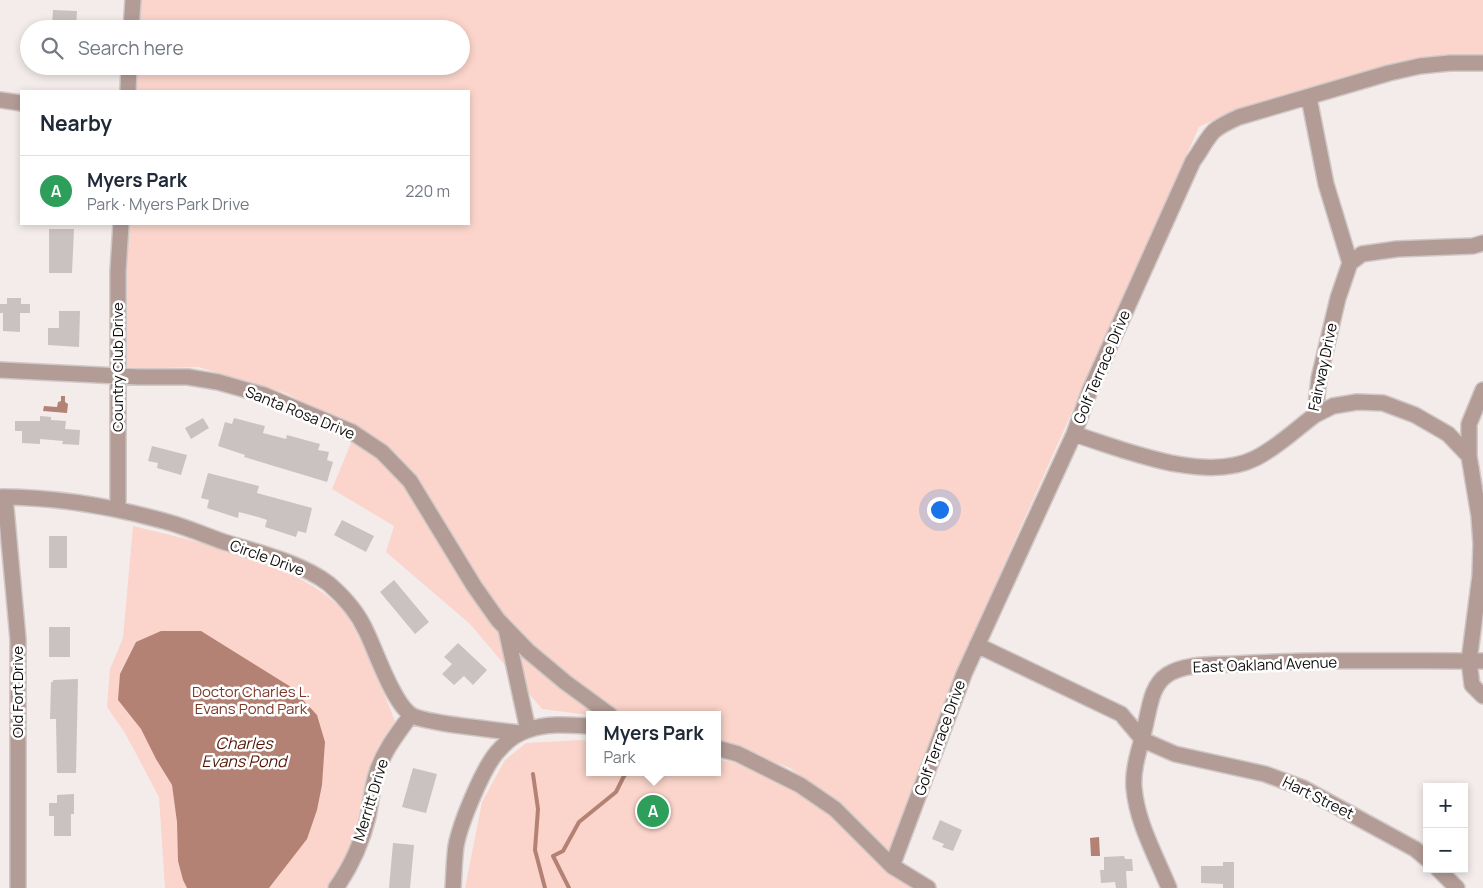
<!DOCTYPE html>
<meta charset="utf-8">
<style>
body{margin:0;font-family:Manrope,sans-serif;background:#f6f6f7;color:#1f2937}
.controls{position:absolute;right:15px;bottom:15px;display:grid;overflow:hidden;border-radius:0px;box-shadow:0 2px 8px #0003}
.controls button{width:45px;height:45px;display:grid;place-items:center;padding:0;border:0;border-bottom:1px solid #e0e1e3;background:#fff;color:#1f2937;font:25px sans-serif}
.you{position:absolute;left:939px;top:509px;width:18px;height:18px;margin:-12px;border:4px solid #fff;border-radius:50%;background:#1a73e8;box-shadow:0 0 0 8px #1a73e833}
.badge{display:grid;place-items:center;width:32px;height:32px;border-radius:50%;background:#087fc8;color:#fff;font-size:16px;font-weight:700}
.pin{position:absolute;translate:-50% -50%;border:2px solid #fff;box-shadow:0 1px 5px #0006}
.popup{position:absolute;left:586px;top:711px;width:135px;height:65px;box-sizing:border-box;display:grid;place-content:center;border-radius:0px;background:#fff;filter:drop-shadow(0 1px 4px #0005);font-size:16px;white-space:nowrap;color:#747a83}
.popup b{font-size:19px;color:#1f2937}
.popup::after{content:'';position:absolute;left:50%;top:100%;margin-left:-10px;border:10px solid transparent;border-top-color:#fff}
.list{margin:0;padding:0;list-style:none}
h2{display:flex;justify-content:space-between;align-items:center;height:65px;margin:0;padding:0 20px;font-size:21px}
h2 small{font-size:16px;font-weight:400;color:#747a83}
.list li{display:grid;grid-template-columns:32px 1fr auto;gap:15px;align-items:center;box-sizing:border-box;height:70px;padding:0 20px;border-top:1px solid #e0e1e3}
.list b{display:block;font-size:19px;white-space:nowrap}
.list p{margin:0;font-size:16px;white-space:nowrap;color:#747a83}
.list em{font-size:16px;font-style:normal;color:#747a83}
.icon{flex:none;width:28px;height:28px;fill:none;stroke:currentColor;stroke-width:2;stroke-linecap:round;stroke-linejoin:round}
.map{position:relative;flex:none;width:1483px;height:888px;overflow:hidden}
.search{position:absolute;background:#fff;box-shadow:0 2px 8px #0003;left:20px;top:20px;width:450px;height:55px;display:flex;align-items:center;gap:12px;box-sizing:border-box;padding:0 18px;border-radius:28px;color:#747a83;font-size:19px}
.panel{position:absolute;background:#fff;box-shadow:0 2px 8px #0003;left:20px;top:90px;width:450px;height:135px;border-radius:0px}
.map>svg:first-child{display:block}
.green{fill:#fbd5cb}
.water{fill:#b48275}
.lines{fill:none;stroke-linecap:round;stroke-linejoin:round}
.stream{stroke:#b48275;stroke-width:4}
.building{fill:#c9c2c1}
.minor-casing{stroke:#cfc8c7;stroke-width:18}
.minor{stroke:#b39c96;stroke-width:15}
.labels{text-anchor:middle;stroke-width:5;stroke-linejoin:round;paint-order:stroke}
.street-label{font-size:15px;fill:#100e0d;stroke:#fff}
.park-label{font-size:15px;fill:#7b3a29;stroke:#fff}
.water-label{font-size:16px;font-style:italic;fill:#531505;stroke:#fff}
</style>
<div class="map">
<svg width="1483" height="888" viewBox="0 0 1483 888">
<rect width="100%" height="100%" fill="#f3ecea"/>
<path class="green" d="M 139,0 L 1483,0 L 1483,56 L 1460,54 L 1419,58 L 1233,111 L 1199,127 L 981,616 L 892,853 L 859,822 L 790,768 L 717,741 L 717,715 L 589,715 L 542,709 L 470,624 L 386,552 L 394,526 L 332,489 L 356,431 L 286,393 L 198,367 L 126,369 L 126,350 L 124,342 L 125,259 L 129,224 L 469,224 L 469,91 L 136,91 L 136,66 L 461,66 L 461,29 L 137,29 Z
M 133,526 C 194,541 306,564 346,614 C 349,619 352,625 355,630 C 371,659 383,691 395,721 C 385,736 374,751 369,768 C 364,783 363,799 360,814 C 354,840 342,868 326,888 L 165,888 L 159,797 L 125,733 L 107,707 L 110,669 L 123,638 Z
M 580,740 L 589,741 L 589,772 L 717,772 L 717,759 L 745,765 L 784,786 L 839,819 L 921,888 L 465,888 L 482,802 L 505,760 L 526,743 Z"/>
<path class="water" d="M 61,396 L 65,396 L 65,402 L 68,404 L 67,413 L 43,411 L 44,406 L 57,407 L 58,402 L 61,401 Z
M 161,631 L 201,631 L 291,687 L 317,715 L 325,742 L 322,785 L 317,810 L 307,839 L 269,888 L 187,888 L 183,880 L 178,861 L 177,822 L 172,785 L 156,759 L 141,729 L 118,700 L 120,674 L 136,642 Z
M 1099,837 L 1100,856 L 1091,856 L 1090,838 Z"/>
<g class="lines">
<path class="stream" d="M 533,774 L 538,809 L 535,850 L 545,888
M 569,888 L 553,856 L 563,851 L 579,822 L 616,792 L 624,776 L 628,772"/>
</g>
<path class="building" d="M 53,10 L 77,11 L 76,29 L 59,29 L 59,26 L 52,25 Z
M 49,229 L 74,229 L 72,273 L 49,273 Z
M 7,298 L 21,298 L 21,304 L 30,304 L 30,313 L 20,313 L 20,332 L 3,331 L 3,313 L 0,313 L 0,304 L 7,304 Z
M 59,311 L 80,311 L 79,347 L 48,345 L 48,328 L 59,328 Z
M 40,416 L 51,417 L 51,420 L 66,421 L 65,429 L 80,430 L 79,445 L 62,444 L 63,441 L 40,439 L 40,444 L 22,443 L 22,431 L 15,431 L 15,421 L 40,421 Z
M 203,418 L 209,428 L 191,439 L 185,428 Z
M 234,418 L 265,426 L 263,433 L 286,439 L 287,435 L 320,444 L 318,450 L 329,452 L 327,460 L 333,462 L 327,482 L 244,457 L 245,455 L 218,446 L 225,422 L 232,424 Z
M 152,446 L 187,455 L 181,475 L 157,468 L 158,463 L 148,461 Z
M 208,473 L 259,486 L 257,493 L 312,508 L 306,533 L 298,531 L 296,537 L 265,527 L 267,520 L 258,517 L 239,512 L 238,518 L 207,508 L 209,500 L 201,498 Z
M 342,520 L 374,536 L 366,552 L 334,535 Z
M 49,536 L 67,536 L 67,568 L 49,568 Z
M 394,580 L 429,622 L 415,634 L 380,592 Z
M 49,627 L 70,627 L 70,657 L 49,657 Z
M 458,643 L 487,670 L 473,685 L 464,676 L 454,685 L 442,674 L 452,664 L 444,657 Z
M 78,679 L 76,773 L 57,773 L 56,719 L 50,719 L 51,682 L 53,682 L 53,680 Z
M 413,768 L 437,774 L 426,813 L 402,807 Z
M 74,794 L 74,814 L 71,814 L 71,836 L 54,836 L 54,816 L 49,816 L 49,803 L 57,803 L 57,795 Z
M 940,820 L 962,830 L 953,851 L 942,847 L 944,844 L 932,839 Z
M 393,843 L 414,845 L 410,888 L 389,888 Z
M 1124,856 L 1125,859 L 1132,859 L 1133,871 L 1126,871 L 1127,888 L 1116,888 L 1115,882 L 1101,883 L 1100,870 L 1104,870 L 1104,857 Z
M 1223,862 L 1234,862 L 1234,888 L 1223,888 L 1223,884 L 1201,883 L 1201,866 L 1223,866 Z"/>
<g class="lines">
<defs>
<path id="minor" d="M 131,29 L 133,0
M 128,91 L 129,66
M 0,100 L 21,103
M 1350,263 L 1362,254 L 1397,249 L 1473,246 L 1483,243
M 0,370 L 139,377 L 188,377 L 218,382 L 264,395 L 352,432 L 382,452 L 410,481 L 474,586 L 498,620 L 528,651 L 565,682 L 610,715
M 1315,415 L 1333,406 L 1357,402 L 1383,403 L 1415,415 L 1448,434 L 1469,456 L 1479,516 L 1481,544 L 1480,576 L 1469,661 L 1472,685 L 1483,696
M 1074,434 C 1125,450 1205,484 1256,458 C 1278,447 1296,429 1315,415 L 1319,378 L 1338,298 L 1350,263 L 1326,184 L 1309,98
M 1469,456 L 1469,424 L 1483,390
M 0,497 C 55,497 110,506 164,521 C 184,526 204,535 224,542 C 257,552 302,563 329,584 C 344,597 358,613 366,631 C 376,651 394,706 413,716 C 422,720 432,721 442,723 C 468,727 494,730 520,733
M 5,497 L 18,639 L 18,888
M 118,509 L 118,271 L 121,224
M 506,629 L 528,730
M 977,645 L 1121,714 L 1143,740 L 1175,754 L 1265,774 L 1303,788 L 1415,849 L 1427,859
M 717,748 L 738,754 L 800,785 L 835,809 L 892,866 L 928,888
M 892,866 L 964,674 L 1074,434 L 1090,390 L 1193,161 C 1200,152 1206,139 1214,131 C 1221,125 1230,121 1239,117 L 1389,73 L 1420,66 L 1450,63 L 1483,63
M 1438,869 L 1457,888
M 336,888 C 350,868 362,842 368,817 C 371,802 372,786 377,772 C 384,750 398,733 411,715
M 453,888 C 454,874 454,860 456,846 C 460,824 484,764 500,749 C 507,741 518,733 528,730 C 547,723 570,725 589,726
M 1169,888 C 1156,856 1137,823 1134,788 C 1132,766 1142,743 1146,722 C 1150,705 1152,685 1167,675 C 1185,663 1213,665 1234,664 C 1316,659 1400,661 1483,661"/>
</defs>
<use href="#minor" class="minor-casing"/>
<use href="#minor" class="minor"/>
</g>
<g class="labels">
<g class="street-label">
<text transform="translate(118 367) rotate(-90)" y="5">Country Club Drive</text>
<text transform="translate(1102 367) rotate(-67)" y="5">Golf Terrace Drive</text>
<text transform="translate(1323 367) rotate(-78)" y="5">Fairway Drive</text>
<text transform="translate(300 413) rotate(22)" y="5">Santa Rosa Drive</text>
<text transform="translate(267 558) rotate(20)" y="5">Circle Drive</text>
<text transform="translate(1265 665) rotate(-2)" y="5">East Oakland Avenue</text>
<text transform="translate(18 692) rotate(-90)" y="5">Old Fort Drive</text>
<text transform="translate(940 738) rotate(-70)" y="5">Golf Terrace Drive</text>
<text transform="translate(1318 798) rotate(26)" y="5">Hart Street</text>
<text transform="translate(371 800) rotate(-73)" y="5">Merritt Drive</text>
</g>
<g class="park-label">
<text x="251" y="697">Doctor Charles L.<tspan x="251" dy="17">Evans Pond Park</tspan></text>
</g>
<g class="water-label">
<text x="244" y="749">Charles<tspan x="244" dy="18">Evans Pond</tspan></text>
</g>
</g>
</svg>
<div class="controls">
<button>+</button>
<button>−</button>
</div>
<div class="you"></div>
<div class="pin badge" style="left:653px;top:811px;background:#2e9e5b">A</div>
<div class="popup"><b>Myers Park</b>Park</div>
<div class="search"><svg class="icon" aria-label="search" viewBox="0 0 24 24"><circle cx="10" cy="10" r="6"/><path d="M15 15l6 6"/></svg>Search here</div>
<section class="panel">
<h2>Nearby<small></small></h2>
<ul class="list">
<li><span class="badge" style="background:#2e9e5b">A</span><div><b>Myers Park</b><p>Park · Myers Park Drive</p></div><em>220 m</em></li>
</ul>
</section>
</div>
